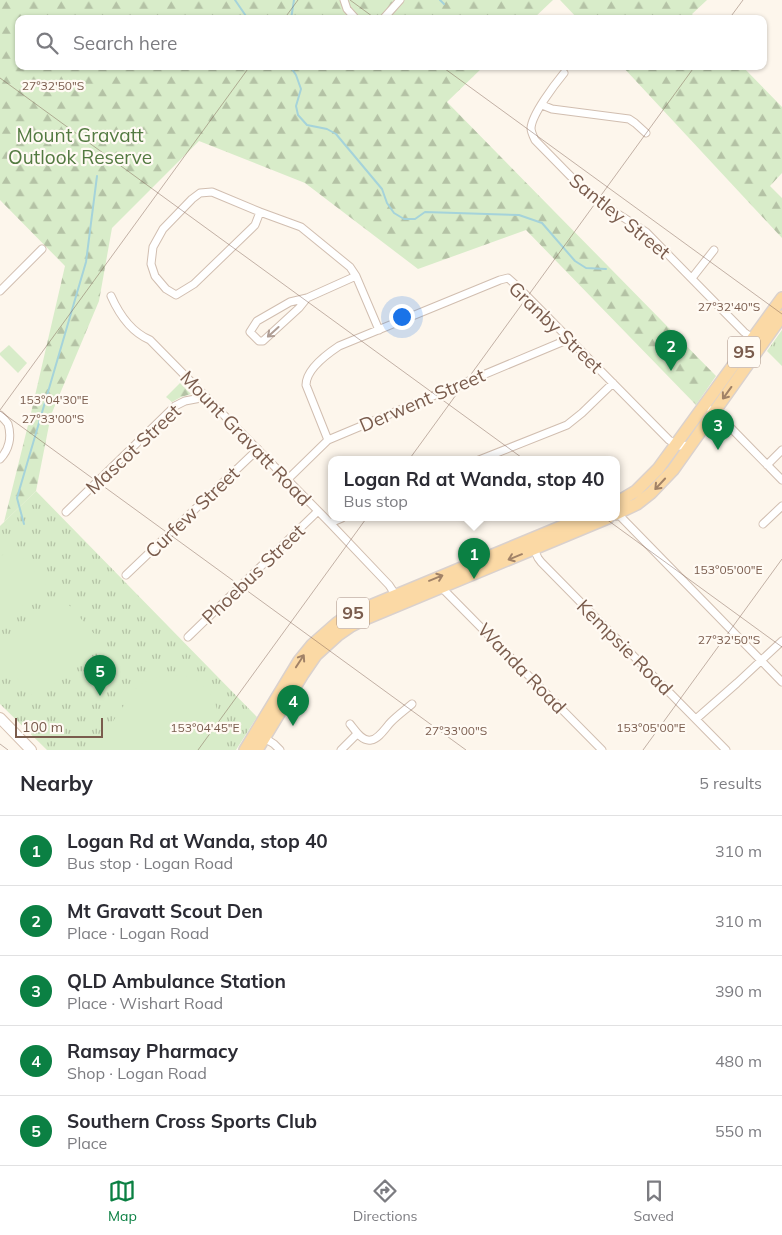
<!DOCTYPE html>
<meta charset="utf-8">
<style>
body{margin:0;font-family:Mulish,sans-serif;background:#f7f7f7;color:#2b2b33}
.scale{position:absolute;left:15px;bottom:12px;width:88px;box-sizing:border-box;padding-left:5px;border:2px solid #7a5c4d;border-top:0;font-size:14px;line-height:18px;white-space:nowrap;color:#7a5c4d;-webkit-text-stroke:4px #fffaf3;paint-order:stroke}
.you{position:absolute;left:401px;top:316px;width:18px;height:18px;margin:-12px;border:4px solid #fff;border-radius:50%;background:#1a73e8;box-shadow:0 0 0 8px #1a73e833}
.badge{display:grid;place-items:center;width:32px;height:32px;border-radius:50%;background:#0b8043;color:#fff;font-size:16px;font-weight:700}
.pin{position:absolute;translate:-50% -41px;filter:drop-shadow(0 1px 2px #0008)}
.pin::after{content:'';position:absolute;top:26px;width:18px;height:15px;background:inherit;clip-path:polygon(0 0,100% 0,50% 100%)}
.popup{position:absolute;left:328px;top:456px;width:292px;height:65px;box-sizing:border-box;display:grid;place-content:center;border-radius:10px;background:#fff;filter:drop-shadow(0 1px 4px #0005);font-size:16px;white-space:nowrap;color:#7c7c81}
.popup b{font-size:19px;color:#2b2b33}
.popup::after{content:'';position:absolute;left:50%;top:100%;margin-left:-10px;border:10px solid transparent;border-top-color:#fff}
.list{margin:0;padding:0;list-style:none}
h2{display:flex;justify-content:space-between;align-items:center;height:65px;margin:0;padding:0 20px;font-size:21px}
h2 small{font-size:16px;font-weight:400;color:#7c7c81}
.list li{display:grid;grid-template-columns:32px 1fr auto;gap:15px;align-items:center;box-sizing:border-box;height:70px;padding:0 20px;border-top:1px solid #e1e1e2}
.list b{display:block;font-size:19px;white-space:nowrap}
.list p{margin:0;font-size:16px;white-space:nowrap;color:#7c7c81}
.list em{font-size:16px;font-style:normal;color:#7c7c81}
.icon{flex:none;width:28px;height:28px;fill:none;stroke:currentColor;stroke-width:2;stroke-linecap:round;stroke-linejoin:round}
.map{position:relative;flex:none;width:782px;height:750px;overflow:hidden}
.search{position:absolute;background:#fff;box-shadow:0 1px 4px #0004;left:15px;right:15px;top:15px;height:55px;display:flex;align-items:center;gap:12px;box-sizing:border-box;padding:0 18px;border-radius:10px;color:#7c7c81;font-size:19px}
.sheet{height:415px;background:#fff}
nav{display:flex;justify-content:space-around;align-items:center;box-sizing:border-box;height:70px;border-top:1px solid #e1e1e2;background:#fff;font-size:14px;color:#7c7c81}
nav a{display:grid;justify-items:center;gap:2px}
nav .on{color:#0b8043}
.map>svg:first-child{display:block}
.grass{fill:url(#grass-tufts)}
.forest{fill:url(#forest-firs)}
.garden{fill:#d8ecc9}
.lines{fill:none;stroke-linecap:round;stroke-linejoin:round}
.stream{stroke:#a5d3da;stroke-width:2}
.minor-casing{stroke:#d1beb0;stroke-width:9}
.secondary-casing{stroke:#d6c0b0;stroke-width:12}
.primary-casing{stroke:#dad1cd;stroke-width:14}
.minor{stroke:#fff;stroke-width:7}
.secondary{stroke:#fff;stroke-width:10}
.primary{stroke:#fbd9a5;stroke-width:11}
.oneway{stroke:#af9d94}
.oneway2{stroke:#a18267}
.ticks{fill:none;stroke:#7a5c4d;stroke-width:1;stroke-opacity:0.45}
.labels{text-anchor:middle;stroke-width:4.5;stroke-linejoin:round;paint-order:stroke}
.shield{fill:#fffaf3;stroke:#a28b7f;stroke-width:1}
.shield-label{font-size:18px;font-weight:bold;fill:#7a5c4d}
.park-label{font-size:19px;fill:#537a41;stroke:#fffaf3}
.street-label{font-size:19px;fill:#7a5c4d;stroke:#fffaf3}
.ticks-label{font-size:12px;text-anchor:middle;fill:#7a5c4d;stroke:#fffaf3;stroke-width:4.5;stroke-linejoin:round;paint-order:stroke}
</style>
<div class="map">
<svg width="782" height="750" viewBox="0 0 782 750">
<defs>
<pattern id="grass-tufts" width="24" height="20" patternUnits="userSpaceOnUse" patternTransform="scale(1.25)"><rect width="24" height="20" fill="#d8ecc9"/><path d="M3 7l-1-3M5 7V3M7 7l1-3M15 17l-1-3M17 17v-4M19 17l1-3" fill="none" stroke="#b4c2a5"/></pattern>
<pattern id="forest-firs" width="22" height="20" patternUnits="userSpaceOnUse" patternTransform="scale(1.25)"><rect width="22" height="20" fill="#d8ecc9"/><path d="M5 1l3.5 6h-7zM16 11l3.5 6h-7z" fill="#b4c2a5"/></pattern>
</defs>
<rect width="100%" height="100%" fill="#fdf6ec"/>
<path class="grass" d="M 782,330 L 782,366 L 767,351 Z
M 36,491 L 257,717 L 236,750 L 47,750 L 0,704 L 0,526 Z"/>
<path class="forest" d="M 0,0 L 553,0 L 533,19 L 19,19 L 19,66 L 484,66 L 447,102 L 716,376 L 696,405 L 526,230 L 418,269 L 305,183 L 199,141 L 112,228 L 99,301 L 51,415 L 36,491 L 4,522 L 31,413 L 65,266 L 0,200 Z
M 560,0 L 707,0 L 692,14 L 696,19 L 578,19 Z
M 622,66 L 742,66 L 782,107 L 782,173 L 770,186 L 782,198 L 782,238 Z
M 180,383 L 191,394 L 181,397 L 172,402 L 166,397 Z"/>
<path class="garden" d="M 9,345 L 27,363 L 18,373 L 0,355 L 0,353 Z
M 13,546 L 46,585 L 0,625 L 0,557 Z
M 62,597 L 102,643 L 36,700 L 0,659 L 0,651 Z
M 169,675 C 175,675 183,675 189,677 C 211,684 224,713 217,736 C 215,741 213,745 210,750 L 100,750 L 105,733 L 133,692 L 139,685 L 153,678 Z"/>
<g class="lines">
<path class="stream" d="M 235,0 L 248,19
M 440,0 L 444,4
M 291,19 L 294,0
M 290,66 L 296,75 L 301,89 L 296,106 L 298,115 L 307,125 L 327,129 L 336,134 L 382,189 L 387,203 L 394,213 L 404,219 L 415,219 L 425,212 L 519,215 L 542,223 L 575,261 L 586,268 L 606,269
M 24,524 L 17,498 L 86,262 L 97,176"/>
<defs>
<path id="minor" d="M 344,0 L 347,9 L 356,19
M 383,19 L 400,0
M 564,73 C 555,84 532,114 531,128 C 531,132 533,136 535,140 L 590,196 L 646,232 L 744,332 L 756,341
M 542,105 L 552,109 L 629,119 L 635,123 L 646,133
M 260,212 L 255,225 L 251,229 L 194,284 L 176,295 L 166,289 L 155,276 L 151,264 L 153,247 L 163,229 L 192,199 L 200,193 L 212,192 L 260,212 L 301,227 L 350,267 L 356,276 L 379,330
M 692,278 L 714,250
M 0,291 L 42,249
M 111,296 C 119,314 131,332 150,340 L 330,523 L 389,585 L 397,597
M 307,298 L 299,308 L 263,341 L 259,341 L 250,332 L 257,321 L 290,302 L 307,298 L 356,276
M 711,410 L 729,426 L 782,480
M 0,415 C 3,418 6,421 8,424 C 12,437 9,450 0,459
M 328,440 L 306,385 C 306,370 327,354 339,346 L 500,280 L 508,278 L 517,286 L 669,440 L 679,446 L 690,445
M 479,460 L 567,425 L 582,413 L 613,383
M 767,465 L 782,450
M 287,480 L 328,440 L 569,339
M 66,512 L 175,406 L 185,401 L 206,397
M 618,514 L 782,682
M 330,523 L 342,518
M 763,524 L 782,506
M 533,547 L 538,558 L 541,562 L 726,750
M 126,575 L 258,449
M 441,587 L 602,750
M 188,637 L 318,511
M 696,719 L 737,683 L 782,641
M 350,724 C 355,730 362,742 371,740 C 379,739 386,727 391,722 C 398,715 405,710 412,704
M 263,737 L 274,744 L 280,750
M 341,750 L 357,734"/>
<path id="secondary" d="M 0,718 L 31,750"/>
<path id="primary" d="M 616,503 L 636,491 L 658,469 L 782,298
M 616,514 L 637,504 L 651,493 L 673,470 L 782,316
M 245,750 L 299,661 L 312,645 L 337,623 L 347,616 L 365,608 L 582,518
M 257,750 L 303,674 L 316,655 L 338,635 L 351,626 L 365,619 L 608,518"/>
</defs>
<use href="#minor" class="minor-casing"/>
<use href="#secondary" class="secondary-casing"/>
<use href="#primary" class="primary-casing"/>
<use href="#minor" class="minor"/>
<use href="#secondary" class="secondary"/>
<use href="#primary" class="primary"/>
</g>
<defs><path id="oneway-shaft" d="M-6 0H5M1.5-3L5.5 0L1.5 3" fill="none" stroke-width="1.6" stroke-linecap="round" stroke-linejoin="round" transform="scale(1.25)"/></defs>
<use class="oneway" href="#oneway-shaft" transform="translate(273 332) rotate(138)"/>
<g class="oneway2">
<use href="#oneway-shaft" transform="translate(727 393) rotate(126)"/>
<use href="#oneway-shaft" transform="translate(660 484) rotate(133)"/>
<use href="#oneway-shaft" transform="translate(515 557) rotate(158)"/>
<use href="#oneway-shaft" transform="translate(436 578) rotate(-22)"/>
<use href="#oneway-shaft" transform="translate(300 661) rotate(-57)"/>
</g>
<path class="ticks" d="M 350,0 L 376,19M 284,19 L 298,0M 729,19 L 743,0M 441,66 L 782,314M 0,78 L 782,647M 0,410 L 250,66M 0,411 L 466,750M 0,744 L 8,750M 198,750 L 695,66M 643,750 L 782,559"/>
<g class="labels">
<g class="shield">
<rect x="728" y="336.5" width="32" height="31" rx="4"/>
<rect x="337" y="597.5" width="32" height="31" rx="4"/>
</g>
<g class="shield-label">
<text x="744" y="358">95</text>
<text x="353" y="619">95</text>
</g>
<g class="park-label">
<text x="80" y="142">Mount Gravatt<tspan x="80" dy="22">Outlook Reserve</tspan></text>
</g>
<g class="street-label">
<text transform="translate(620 216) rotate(39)" y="7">Santley Street</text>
<text transform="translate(556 327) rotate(44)" y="7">Granby Street</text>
<text transform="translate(422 400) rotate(-23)" y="7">Derwent Street</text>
<text transform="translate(246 438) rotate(46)" y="7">Mount Gravatt Road</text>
<text transform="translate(133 449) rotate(-43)" y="7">Mascot Street</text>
<text transform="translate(192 512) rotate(-44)" y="7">Curfew Street</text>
<text transform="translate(253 574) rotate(-44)" y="7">Phoebus Street</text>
<text transform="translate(625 647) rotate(45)" y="7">Kempsie Road</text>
<text transform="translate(522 668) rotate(46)" y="7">Wanda Road</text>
</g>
</g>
<g class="ticks-label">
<text x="53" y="90">27°32'50"S</text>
<text x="729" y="311">27°32'40"S</text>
<text x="54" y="404">153°04'30"E</text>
<text x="53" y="423">27°33'00"S</text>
<text x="728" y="574">153°05'00"E</text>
<text x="729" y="644">27°32'50"S</text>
<text x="205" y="732">153°04'45"E</text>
<text x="651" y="732">153°05'00"E</text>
<text x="456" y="735">27°33'00"S</text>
</g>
</svg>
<div class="scale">100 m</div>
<div class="you"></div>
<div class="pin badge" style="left:474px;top:579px">1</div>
<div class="popup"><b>Logan Rd at Wanda, stop 40</b>Bus stop</div>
<div class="pin badge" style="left:671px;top:371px">2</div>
<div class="pin badge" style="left:718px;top:450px">3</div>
<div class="pin badge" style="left:293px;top:726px">4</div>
<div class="pin badge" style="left:100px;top:696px">5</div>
<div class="search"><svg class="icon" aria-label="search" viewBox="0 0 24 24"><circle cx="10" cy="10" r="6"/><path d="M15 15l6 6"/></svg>Search here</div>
</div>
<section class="sheet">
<h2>Nearby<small>5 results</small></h2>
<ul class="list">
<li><span class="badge">1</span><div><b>Logan Rd at Wanda, stop 40</b><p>Bus stop · Logan Road</p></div><em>310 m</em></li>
<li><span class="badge">2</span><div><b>Mt Gravatt Scout Den</b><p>Place · Logan Road</p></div><em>310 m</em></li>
<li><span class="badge">3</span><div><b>QLD Ambulance Station</b><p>Place · Wishart Road</p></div><em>390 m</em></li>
<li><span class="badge">4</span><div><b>Ramsay Pharmacy</b><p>Shop · Logan Road</p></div><em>480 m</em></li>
<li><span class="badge">5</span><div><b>Southern Cross Sports Club</b><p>Place</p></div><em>550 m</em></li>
</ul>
</section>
<nav>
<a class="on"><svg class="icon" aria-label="map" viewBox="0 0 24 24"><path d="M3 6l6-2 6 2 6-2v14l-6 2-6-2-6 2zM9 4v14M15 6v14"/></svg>Map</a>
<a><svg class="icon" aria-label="directions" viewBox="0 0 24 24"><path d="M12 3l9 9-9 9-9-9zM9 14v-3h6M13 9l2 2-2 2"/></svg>Directions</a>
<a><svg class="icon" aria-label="saved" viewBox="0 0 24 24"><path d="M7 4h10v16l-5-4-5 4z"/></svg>Saved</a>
</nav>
